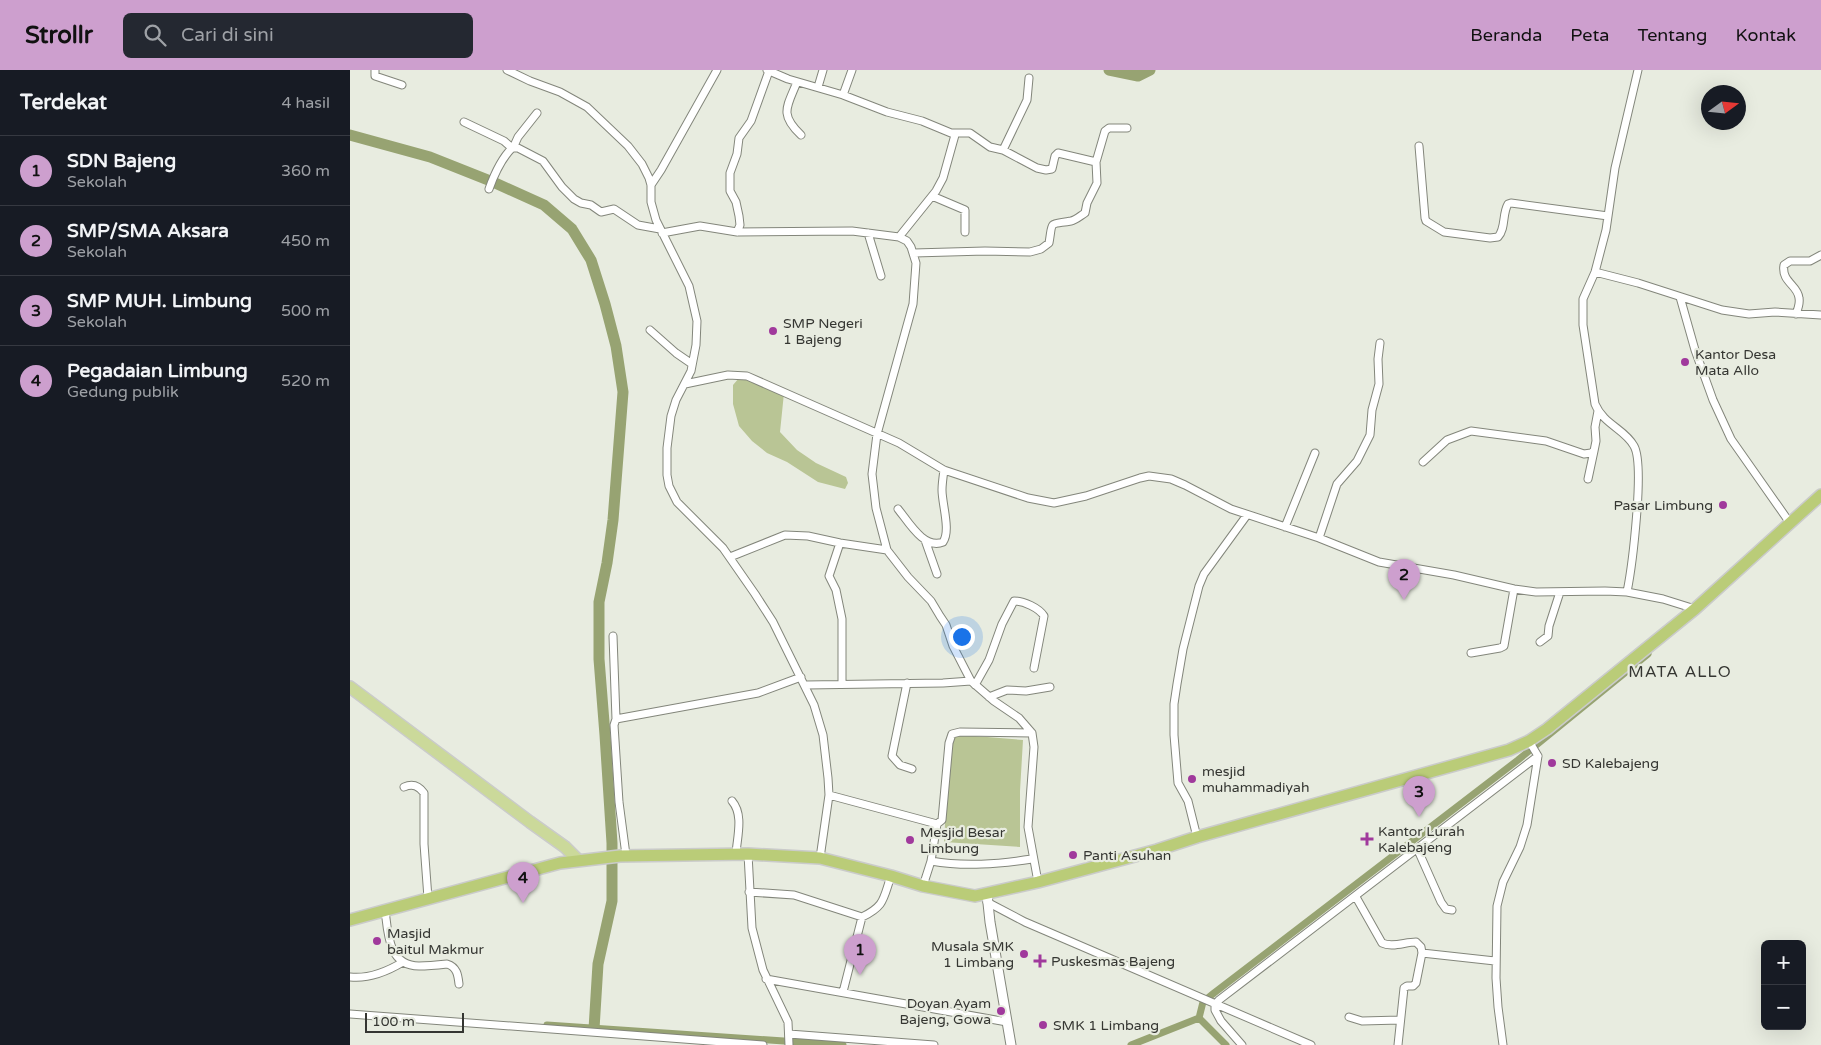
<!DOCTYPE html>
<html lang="id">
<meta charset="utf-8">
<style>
body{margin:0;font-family:"Varela Round",sans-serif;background:#242831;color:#f1f3f6}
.controls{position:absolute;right:15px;bottom:15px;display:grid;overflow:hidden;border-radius:8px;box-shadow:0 5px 20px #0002}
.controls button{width:45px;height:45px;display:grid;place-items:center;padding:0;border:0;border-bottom:1px solid #363941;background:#171b24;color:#f1f3f6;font:25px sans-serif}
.compass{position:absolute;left:1351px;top:15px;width:45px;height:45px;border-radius:50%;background:#171b24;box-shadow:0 5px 20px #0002;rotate:75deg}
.scale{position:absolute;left:15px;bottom:12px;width:99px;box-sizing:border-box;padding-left:5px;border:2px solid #353632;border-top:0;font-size:14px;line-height:18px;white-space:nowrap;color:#353632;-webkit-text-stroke:4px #e8ece0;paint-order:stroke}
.you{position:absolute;left:611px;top:566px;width:18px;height:18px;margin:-12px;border:4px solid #fff;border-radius:50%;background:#1a73e8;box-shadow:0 0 0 8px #1a73e833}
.badge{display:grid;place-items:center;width:32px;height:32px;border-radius:50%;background:#cd9fce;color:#111;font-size:16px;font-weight:700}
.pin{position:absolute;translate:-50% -41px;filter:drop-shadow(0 1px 2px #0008)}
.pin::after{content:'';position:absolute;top:26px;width:18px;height:15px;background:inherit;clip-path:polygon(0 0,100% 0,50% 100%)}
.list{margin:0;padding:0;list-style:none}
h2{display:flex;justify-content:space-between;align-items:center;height:65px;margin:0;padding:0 20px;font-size:21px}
h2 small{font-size:16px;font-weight:400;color:#9ea1a6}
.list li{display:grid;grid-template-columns:32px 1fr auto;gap:15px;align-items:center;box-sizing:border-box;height:70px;padding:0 20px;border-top:1px solid #363941}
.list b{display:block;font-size:19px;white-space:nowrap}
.list p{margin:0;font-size:16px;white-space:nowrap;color:#9ea1a6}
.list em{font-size:16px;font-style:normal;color:#9ea1a6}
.icon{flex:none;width:28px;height:28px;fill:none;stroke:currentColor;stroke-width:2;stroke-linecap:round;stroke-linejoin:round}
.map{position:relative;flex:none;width:1471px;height:975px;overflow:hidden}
header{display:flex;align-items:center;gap:30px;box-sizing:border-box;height:70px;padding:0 25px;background:#cd9fce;color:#111}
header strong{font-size:24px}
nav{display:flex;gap:28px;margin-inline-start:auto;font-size:18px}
.search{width:350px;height:45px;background:#242831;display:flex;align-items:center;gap:12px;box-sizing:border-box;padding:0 18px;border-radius:8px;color:#9ea1a6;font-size:19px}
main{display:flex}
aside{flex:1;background:#171b24}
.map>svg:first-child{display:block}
.green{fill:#b9c595}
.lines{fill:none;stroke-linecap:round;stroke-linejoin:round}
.canal{stroke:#97a372;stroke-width:7}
.river{stroke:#97a372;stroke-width:11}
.minor-casing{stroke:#83867b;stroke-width:9}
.tertiary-casing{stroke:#83867b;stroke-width:11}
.primary-casing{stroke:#cacbca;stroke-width:14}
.trunk-casing{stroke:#cacbca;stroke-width:14}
.minor{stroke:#fff;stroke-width:7}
.tertiary{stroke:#fff;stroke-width:9}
.primary{stroke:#cbd99a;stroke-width:11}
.trunk{stroke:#bacc78;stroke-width:11}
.poi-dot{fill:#a0399c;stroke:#e8ece0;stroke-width:2}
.labels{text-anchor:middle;stroke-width:4.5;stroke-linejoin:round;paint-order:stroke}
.poi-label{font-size:14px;fill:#353632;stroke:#e8ece0;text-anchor:start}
.quarter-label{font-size:16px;letter-spacing:1px;fill:#353632;stroke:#e8ece0}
</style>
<header>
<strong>Strollr</strong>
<div class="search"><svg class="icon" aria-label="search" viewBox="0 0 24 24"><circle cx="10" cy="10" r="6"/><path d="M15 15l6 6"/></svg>Cari di sini</div>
<nav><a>Beranda</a><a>Peta</a><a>Tentang</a><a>Kontak</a></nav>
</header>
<main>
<aside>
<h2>Terdekat<small>4 hasil</small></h2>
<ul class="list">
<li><span class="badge">1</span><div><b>SDN Bajeng</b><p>Sekolah</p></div><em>360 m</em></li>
<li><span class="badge">2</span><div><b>SMP/SMA Aksara</b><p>Sekolah</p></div><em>450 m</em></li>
<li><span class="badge">3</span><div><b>SMP MUH. Limbung</b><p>Sekolah</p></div><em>500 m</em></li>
<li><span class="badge">4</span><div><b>Pegadaian Limbung</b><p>Gedung publik</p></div><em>520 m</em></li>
</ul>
</aside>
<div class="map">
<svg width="1471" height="975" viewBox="0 0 1471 975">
<rect width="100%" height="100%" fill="#e8ece0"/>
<path class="green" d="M 389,308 L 418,316 L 434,323 L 430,362 L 447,380 L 466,393 L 496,407 L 498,413 L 495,419 L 468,412 L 437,392 L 417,383 L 402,371 L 389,356 L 383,334 L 383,315 Z
M 600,664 L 673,670 L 670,721 L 670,777 L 594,772 Z"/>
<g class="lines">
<path class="canal" d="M 849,948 L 853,932 L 864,923 L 1168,690 L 1298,584
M 849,948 L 876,975
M 197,955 L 493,975
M 781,975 L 849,948"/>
<path class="river" d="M 759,0 L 788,6 L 800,0
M 0,65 L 80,87 L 143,112 L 194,135 L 222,159 L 241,190 L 255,234 L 266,276 L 273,322 L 263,450 L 257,493 L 249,532 L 249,589 L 255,665 L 262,773 L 262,831 L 248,894 L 244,959"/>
<defs>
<path id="minor" d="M 25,0 L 25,6 L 52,15
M 157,0 L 180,11 L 210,22 L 237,37 L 278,76 L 292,94 L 299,108 L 301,115 L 301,132 L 306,150 L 339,216 L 347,251 L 346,275 L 341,301 L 326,330 L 321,346 L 317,378 L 317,405 L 319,416 L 327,432 L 373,478 L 405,524 L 423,552 L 464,635 L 473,665 L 478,708 L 479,725 L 470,788
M 417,0 L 438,9 L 493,25 L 537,42 L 572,51 L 601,63 L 620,63 L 640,77 L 653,80 L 687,98 L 696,100 L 702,99 L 705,86 L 708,83 L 746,92 L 755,61 L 759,58 L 777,58
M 447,12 C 437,37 429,44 451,65
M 468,17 L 473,0
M 493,25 L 502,0
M 114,52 L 154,71 L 162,78
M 1069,76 L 1075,148 L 1076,151 L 1094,162 L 1140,168 L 1148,167 C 1156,158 1152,144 1158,134 L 1161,133 L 1258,146
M 163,78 L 168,67 L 187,43
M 653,80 L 677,30 L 679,8
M 301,115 L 311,100 L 367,0
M 139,119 C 144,105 151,89 162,78 L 168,78 L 193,91 L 212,117 L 224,129 L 231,133 L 241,135 L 251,142 L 264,139 L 288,155 L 310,159
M 582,126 L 615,140 L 615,162
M 387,162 L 390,155 L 389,146 L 386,132 L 380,121 L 380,103 L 387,84 L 389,68 L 401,51 L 419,1
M 312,163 L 350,156 L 387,162 L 502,161 L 549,167 L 557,171 L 561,177 L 566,193 L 563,234 L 527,364 L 522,404 L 526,438 L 537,480 L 558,507 L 581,531 L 590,546 L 596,555 L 603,576 L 621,611 L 644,631 L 669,648 L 682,663 L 684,677 L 678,757 L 688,812
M 518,163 L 531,206
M 549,167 L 586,121 L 593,108 L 605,65
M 564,183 L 635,181 L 680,182 L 691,179 L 699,173 C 703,150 698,155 721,151 C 726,150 730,146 735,143 L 737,133 L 747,113 L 746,92
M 1245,202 L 1288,213 L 1372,240 L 1399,244 L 1425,242 L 1471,245
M 1330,227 L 1345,280 L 1363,330 L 1381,369 L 1440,453
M 1446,244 C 1448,239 1450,233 1449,228 C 1448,215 1431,212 1434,195 L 1440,191 L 1460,191 L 1471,185
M 300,260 L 326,283 L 342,294
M 335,314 L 378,305 L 397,306 L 549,373 L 594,400 L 678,428 L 704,433 L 736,426 L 790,408 L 799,406 L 821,409 L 835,415 L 881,439 L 969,468 L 1029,492 L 1104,505 L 1164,519 L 1186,522 L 1255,521 L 1277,522 L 1313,529 L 1345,539
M 1073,392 L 1097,370 L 1121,361 L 1196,371 L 1234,384 L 1241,383 L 1244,381 L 1246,371 L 1245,357 L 1248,341
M 1238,409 L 1244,381
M 548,439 C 558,451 574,480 593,472 C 601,461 592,434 592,420 C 592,414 593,407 594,400
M 935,457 L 965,383
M 969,468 L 987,414 L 1007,391 L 1020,365 L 1022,340 L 1029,314 L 1028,289 L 1030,273
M 575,470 L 587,504
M 490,473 L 479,506 L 486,520 L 492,549 L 492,614
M 380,487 L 435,465 L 458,466 L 490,473 L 537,480
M 1277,522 C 1282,497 1295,395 1284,376 C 1275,359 1254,355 1245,334 L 1233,255 L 1233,229 L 1245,202 L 1256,160 L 1265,98 L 1288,0
M 263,566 L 266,649
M 1190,572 L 1198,566 L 1199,556 L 1210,522
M 1121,583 L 1150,578 L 1154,576 L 1164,519
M 557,613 L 542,686 L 550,695 L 562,699
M 456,615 L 593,613 L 621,611
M 625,615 L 639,590 L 652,554 L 664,531 C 674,531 689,538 694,546 L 684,598
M 639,627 L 657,620 L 676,621 L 700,617
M 54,717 C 63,713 69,716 74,723 L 74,774 L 78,828
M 479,725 L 587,754 L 592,750 L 599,673 L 602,664 L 610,662 L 682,663
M 382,731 C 394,745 387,767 386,784
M 847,767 L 838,731 L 828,713 L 824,665 L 824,634 L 827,614 L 833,579 L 849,516 L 854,504 L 897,445
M 1067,778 L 1091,832 L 1096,839 L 1102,840
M 398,784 L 402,858 L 413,900 L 438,952 L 439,975
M 276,785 L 269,732 L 264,655 L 266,649 L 408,623 L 451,607
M 581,791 C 615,797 648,794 682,789
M 573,816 L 581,791 L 587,754
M 399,822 L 444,825 L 512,847
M 1006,827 L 1032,873 C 1042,878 1055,872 1066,872 L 1071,877 L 1072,883 L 1145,891
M 637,832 L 675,852 L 724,873 L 961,975
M 35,840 C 38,863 38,896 69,896 C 78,896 88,895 97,894 C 107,897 108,905 109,914
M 0,907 C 18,909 38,901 53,892
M 416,909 L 657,952
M 493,922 L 512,847 C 535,836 533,829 541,806
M 0,944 L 413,975
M 999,947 L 1012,951 L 1050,950
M 439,964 L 584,975
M 892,975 L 871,951 L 865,940 L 865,935 L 869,930 L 1188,686
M 1048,975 L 1054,918 L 1057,916 L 1063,916 L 1066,913 L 1072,883
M 1153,975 L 1148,937 L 1146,908 L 1147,836 L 1153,812 L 1170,777 L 1177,755 L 1188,686 L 1179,671"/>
<path id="tertiary" d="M 637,824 L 640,852 L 661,975"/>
<path id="primary" d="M 0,617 L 180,752 L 215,777 L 228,790"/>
<path id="trunk" d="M 0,850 L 210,793 L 270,786 L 398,784 L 470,788 L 541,806 L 573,816 L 625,826 L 688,812 L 807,780 L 847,767 L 1159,680 L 1179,671 L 1197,659 L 1345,539 L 1471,425"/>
</defs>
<use href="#minor" class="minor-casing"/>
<use href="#tertiary" class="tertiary-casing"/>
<use href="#primary" class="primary-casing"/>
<use href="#trunk" class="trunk-casing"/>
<use href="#minor" class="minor"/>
<use href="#tertiary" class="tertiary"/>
<use href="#primary" class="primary"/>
<use href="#trunk" class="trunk"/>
</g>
<g class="poi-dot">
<circle cx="423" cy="261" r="5"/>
<circle cx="1335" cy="292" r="5"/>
<circle cx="1373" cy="435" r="5"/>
<circle cx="1202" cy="693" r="5"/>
<circle cx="842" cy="709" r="5"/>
<path d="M1014.5 761.5h5v5h5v5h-5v5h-5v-5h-5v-5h5z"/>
<circle cx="560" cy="770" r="5"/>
<circle cx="723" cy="785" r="5"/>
<circle cx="27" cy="871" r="5"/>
<circle cx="674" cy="884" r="5"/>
<path d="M687.5 883.5h5v5h5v5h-5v5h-5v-5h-5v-5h5z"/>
<circle cx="651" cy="941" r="5"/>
<circle cx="693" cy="955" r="5"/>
</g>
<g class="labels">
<g class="poi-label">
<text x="433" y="258">SMP Negeri<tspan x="433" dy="16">1 Bajeng</tspan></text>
<text x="1345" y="289">Kantor Desa<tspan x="1345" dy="16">Mata Allo</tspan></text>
<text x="1363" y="440" text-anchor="end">Pasar Limbung</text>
<text x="1212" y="698">SD Kalebajeng</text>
<text x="852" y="706">mesjid<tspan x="852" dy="16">muhammadiyah</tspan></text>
<text x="1028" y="766">Kantor Lurah<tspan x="1028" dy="16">Kalebajeng</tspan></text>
<text x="570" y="767">Mesjid Besar<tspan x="570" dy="16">Limbung</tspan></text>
<text x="733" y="790">Panti Asuhan</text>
<text x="37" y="868">Masjid<tspan x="37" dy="16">baitul Makmur</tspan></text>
<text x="664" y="881" text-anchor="end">Musala SMK<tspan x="664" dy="16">1 Limbang</tspan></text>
<text x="701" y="896">Puskesmas Bajeng</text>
<text x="641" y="938" text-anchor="end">Doyan Ayam<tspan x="641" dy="16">Bajeng, Gowa</tspan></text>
<text x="703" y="960">SMK 1 Limbang</text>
</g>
<g class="quarter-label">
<text x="1330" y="607">MATA ALLO</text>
</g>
</g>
</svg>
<div class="controls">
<button>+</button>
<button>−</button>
</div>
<svg class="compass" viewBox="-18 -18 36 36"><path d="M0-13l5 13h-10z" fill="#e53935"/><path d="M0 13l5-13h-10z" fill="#9ea1a6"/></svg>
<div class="scale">100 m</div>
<div class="you"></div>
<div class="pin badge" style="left:510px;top:905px">1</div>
<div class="pin badge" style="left:1054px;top:530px">2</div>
<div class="pin badge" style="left:1069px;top:747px">3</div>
<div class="pin badge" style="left:173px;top:833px">4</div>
</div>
</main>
